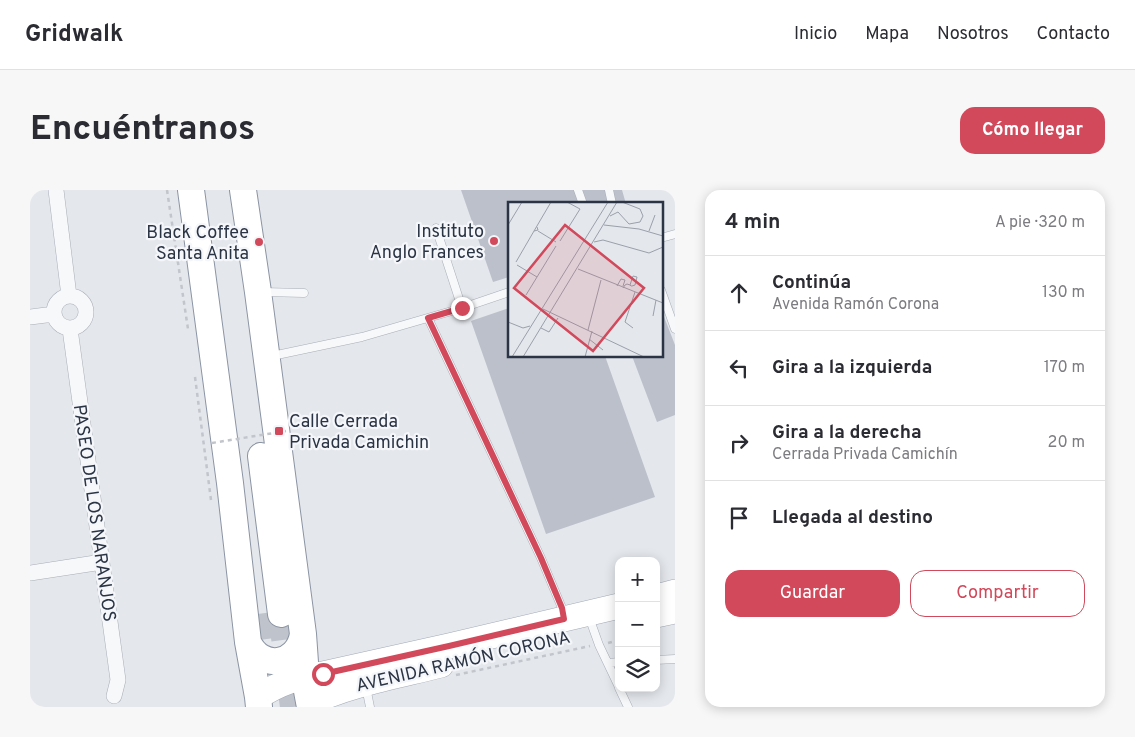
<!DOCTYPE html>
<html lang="es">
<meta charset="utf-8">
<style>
body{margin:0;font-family:Overpass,sans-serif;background:#f7f7f7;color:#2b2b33}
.controls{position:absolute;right:15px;bottom:15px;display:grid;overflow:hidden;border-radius:10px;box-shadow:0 2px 12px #0003}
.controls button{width:45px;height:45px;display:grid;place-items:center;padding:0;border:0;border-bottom:1px solid #e1e1e2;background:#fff;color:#2b2b33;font:25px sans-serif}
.stop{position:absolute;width:15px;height:15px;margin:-11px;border:4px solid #d1495b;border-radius:50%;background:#fff}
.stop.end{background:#d1495b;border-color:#fff;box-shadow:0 1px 5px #0008}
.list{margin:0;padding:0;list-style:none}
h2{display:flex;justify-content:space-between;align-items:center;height:65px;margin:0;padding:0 20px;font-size:21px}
h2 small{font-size:16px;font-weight:400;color:#7c7c81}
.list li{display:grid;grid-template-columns:32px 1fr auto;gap:15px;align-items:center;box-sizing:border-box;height:75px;padding:0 20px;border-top:1px solid #e1e1e2}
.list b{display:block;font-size:19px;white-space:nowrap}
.list p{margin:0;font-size:16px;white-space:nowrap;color:#7c7c81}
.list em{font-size:16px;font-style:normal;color:#7c7c81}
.actions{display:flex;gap:10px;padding:15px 20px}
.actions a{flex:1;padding:11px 0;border:1px solid #d1495b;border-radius:15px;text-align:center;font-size:18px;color:#d1495b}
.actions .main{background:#d1495b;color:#fff}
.icon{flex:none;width:28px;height:28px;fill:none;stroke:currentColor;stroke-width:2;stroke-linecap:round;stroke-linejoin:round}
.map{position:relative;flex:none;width:645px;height:517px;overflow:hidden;border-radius:15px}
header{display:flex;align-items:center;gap:30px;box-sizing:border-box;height:70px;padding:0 25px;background:#fff;border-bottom:1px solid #e1e1e2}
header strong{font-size:24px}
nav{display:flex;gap:28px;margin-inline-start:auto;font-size:18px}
.intro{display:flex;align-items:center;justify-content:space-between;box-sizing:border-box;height:120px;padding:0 30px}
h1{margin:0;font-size:35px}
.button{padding:12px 22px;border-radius:15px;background:#d1495b;color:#fff;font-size:18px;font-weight:700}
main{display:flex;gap:30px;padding:0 30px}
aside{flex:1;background:#fff;border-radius:15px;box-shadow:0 2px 12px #0003}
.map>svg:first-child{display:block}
.building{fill:#bbc0ca}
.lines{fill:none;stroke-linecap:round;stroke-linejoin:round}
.trunk-tunnel{stroke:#bfc3cb;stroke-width:26;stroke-dasharray:26 13;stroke-linecap:butt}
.service-casing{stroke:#a9aeb7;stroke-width:9}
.minor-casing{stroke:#a9aeb7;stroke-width:16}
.primary-casing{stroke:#a3abb8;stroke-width:26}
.trunk-casing{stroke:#8b94a3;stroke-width:28}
.path{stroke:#c2c5cb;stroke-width:2.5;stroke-dasharray:4 4;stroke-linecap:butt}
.service{stroke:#f7f8fa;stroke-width:8}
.minor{stroke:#f7f8fa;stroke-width:15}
.primary{stroke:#fff;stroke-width:25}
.trunk{stroke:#fff;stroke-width:26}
.path-bridge{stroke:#c2c5cb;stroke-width:2.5;stroke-dasharray:4 4;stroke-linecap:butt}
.route{stroke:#d1495b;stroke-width:6}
.poi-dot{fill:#d1495b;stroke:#f4f6f9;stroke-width:2}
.labels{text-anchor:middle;stroke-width:4.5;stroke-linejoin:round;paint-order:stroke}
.poi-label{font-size:18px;fill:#2b3445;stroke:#f4f6f9;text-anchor:end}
.street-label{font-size:18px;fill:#2b3445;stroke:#f4f6f9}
.inset-road{fill:none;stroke:#9a9fa9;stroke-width:1}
.view{fill:#d1495b;fill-opacity:0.15;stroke:#d1495b;stroke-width:2.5}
.inset-edge{fill:none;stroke:#2b3445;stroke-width:2.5}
</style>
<header>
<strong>Gridwalk</strong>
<nav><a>Inicio</a><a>Mapa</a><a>Nosotros</a><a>Contacto</a></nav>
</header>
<div class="intro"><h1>Encuéntranos</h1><a class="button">Cómo llegar</a></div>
<main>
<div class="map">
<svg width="645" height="517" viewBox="0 0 645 517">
<rect width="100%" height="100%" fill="#e4e7ec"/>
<path class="building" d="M 431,0 L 592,0 L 596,14 L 479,14 L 479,87 L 463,92 Z
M 479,118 L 479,166 L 575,166 L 625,307 L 516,344 L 441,131 Z
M 631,119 L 645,155 L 645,225 L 627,232 L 602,166 L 631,166 Z"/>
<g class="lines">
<path class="trunk-tunnel" d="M 228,424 L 236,483
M 251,424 L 263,517"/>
<defs>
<path id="service" d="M 548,0 L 553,14
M 579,0 L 582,14
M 406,38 L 432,118
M 631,48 L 645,44
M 631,100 L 645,139
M 233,102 L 274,103
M 398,128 L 511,368 L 532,418 L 533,426
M 242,166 L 332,147 L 432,118 L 479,102
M 559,427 L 569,455 L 589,497
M 626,470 L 645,469
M 578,473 L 589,472
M 336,497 L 340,517
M 589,498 L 598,517"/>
<path id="minor" d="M 26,0 L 39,106
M24 122a16 16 0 1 1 32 0a16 16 0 1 1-32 0Z
M 0,127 L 24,124
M 40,139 L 88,490 L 84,506
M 0,383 L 72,372"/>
<path id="primary" d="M 626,407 L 645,402
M 626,425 L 645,421
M 228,507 C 249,493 267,487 293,484 L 419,456 L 589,416
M 280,513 C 321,494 367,486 411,475"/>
<path id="trunk" d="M 161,0 L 200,293 L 218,452 L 228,507 L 229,517
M 213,0 L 228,102 L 273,444 L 277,501 L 280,517
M 231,266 L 251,424
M 218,452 C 231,481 268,476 273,444"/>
</defs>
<use href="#service" class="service-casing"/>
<use href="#minor" class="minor-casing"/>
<use href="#primary" class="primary-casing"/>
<use href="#trunk" class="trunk-casing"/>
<path class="path" d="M 137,0 L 158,139
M 165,187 L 181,310
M 578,453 L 589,450
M 426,485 L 560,456"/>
<use href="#service" class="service"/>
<use href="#minor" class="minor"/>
<use href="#primary" class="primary"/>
<use href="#trunk" class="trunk"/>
<path class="path-bridge" d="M 182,253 L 256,241"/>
</g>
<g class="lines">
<path class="route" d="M 293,484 L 419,456 L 534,429 L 532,418 L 511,368 L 398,128 L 432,118"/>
</g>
<g class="poi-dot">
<circle cx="464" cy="51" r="5"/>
<circle cx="229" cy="52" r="5"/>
<rect x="244" y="236" width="10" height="10" rx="2.5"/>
</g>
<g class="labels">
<g class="poi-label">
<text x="454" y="47">Instituto<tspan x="454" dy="21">Anglo Frances</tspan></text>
<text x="219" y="48">Black Coffee<tspan x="219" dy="21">Santa Anita</tspan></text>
<text x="259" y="237" text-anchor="start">Calle Cerrada<tspan x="259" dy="21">Privada Camichin</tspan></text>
</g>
<g class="street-label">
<text transform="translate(65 323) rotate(82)" y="6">PASEO DE LOS NARANJOS</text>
<text transform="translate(433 471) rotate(-13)" y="6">AVENIDA RAMÓN CORONA</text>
</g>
</g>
<g transform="translate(478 12)">
<rect width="155" height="155" fill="#e4e7ec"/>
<path class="inset-road" d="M 102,14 L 110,10 L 121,22 L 132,20 L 135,14 L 132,7 L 114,0M 0,23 L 14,0M 96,23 L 131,27 L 155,34M 29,25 L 30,28 L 26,29 L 43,0M 30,29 L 48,40M 141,29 L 147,13M 52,39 L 72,7 L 59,0M 86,40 L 95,38 L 141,51 L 155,45M 8,60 L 26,29M 9,63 L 29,75M 70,67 L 155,101M 109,84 L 113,77 L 117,78 L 115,84M 115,86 L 117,83 L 119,82 L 122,83 L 123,84 L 124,84 L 127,83 L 129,75 L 125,74 L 122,83M 18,93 L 48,44M 35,107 L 136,155M 145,114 L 148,98M 0,120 L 15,126 L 22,124M 33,126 L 41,130 L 50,116M 125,126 L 117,120 L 127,90M 80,128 L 93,78M 81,137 L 95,148M 4,155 L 100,0M 15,155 L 109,0M 77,155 L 84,129"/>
<path class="view" d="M 57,23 L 136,86 L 85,149 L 6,86 Z"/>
<rect width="155" height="155" class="inset-edge"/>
</g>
</svg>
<div class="controls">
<button>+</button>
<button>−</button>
<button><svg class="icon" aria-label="layers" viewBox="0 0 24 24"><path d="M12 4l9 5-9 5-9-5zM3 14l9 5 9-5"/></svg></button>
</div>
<div class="stop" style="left:293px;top:484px"></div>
<div class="stop end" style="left:432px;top:118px"></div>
</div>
<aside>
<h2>4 min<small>A pie · 320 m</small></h2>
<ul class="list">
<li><svg class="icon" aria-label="ahead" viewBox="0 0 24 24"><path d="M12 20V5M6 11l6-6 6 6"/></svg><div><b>Continúa</b><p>Avenida Ramón Corona</p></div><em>130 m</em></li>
<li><svg class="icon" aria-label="left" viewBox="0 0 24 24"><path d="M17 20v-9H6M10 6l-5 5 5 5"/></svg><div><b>Gira a la izquierda</b></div><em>170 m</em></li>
<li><svg class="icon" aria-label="right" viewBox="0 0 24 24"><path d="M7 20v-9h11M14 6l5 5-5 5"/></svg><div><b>Gira a la derecha</b><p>Cerrada Privada Camichín</p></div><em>20 m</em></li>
<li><svg class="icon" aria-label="arrive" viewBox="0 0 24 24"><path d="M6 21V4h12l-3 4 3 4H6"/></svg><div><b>Llegada al destino</b></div></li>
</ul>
<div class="actions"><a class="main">Guardar</a><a>Compartir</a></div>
</aside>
</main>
